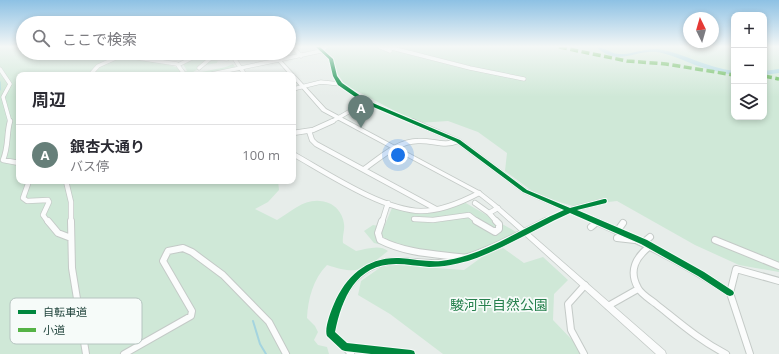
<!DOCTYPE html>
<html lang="ja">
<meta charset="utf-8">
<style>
body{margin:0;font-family:"Open Sans","Noto Sans JP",sans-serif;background:#f7f7f7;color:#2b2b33}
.controls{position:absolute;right:12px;top:12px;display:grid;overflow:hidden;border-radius:8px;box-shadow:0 2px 6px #0003}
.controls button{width:36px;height:36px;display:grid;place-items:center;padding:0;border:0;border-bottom:1px solid #e1e1e2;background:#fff;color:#2b2b33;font:20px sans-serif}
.compass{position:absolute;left:683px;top:12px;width:36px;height:36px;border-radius:50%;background:#fff;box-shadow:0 2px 6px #0003;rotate:355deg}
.you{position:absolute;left:398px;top:155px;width:14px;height:14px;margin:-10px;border:3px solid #fff;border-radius:50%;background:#1a73e8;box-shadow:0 0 0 6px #1a73e833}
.badge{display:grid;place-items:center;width:26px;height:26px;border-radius:50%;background:#667f79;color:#fff;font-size:13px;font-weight:700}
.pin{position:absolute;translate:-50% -33px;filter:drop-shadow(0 1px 2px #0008)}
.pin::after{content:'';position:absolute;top:21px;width:14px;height:12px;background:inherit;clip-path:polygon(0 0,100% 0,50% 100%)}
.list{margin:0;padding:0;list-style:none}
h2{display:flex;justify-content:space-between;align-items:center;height:52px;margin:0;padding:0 16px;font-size:17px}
h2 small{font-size:13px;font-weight:400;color:#7c7c81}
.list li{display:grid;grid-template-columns:26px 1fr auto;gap:12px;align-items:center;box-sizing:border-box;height:60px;padding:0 16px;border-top:1px solid #e1e1e2}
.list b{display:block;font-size:15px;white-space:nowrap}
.list p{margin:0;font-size:13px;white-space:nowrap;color:#7c7c81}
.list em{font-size:13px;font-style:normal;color:#7c7c81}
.icon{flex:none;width:22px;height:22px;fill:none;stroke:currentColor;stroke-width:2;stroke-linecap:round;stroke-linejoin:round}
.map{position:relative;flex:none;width:779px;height:354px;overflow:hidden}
.search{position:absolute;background:#fff;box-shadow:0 2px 6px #0003;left:16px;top:16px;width:280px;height:44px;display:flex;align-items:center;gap:10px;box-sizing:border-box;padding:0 14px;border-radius:22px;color:#7c7c81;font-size:15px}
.panel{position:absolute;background:#fff;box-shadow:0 2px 6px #0003;left:16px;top:72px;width:280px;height:112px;border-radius:8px}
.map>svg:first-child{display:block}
.green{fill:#cfe8d7}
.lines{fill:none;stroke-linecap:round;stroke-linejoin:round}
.stream-far1{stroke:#a4d4df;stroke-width:1}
.stream{stroke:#a4d4df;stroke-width:2}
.river{fill:#a4d4df;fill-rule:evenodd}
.minor-far2-casing{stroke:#c4cac7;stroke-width:4.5}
.minor-far1-casing{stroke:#c4cac7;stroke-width:6}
.minor-casing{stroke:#c4cac7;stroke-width:8}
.tertiary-casing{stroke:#c4cac7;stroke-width:1.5}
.minor-far2{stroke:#fbfcfc;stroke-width:3.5}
.minor-far1{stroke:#fbfcfc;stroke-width:4.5}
.minor{stroke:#fbfcfc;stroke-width:6}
.tertiary{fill:#fbfcfc;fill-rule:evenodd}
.quiet{stroke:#55b346;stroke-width:3.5;stroke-dasharray:8 3.5;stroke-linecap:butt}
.cycleway-casing{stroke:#f6fbf9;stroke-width:2}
.cycleway{fill:#00873e;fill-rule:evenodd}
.labels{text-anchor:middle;stroke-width:3.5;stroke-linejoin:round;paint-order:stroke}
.near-park-label{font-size:14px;fill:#26804d;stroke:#f6fbf9}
.key{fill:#f6fbf9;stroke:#b6c4c0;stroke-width:1}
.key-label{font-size:11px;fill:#21443c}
</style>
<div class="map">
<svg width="779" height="354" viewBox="0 0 779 354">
<rect width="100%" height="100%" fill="#e7edea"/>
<path class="green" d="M 0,47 L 23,47 L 23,53 L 153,53 L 143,58 L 176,67 L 182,72 L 187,71 L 183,64 L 179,63 L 180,62 C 195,56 211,47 226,56 L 218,60 L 217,63 L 205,65 L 193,72 L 192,74 L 226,67 L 233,64 L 235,67 L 205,75 L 19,75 L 19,181 L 278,181 L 279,190 L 268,202 L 255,209 L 277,220 C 295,209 309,194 331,204 C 338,208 343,215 344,224 C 345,230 342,236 343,243 L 356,251 C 366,249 380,244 388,251 C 363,271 358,275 327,265 C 313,279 308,299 307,318 L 315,326 L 318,332 L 314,340 L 318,345 L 327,347 L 329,354 L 0,354 Z
M 326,47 L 734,47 L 734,117 L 764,117 L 764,47 L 779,47 L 779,272 L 739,265 L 695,245 L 617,201 L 573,206 L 539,196 L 505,171 L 507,153 L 478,132 L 448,121 L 418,123 L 351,88 L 343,82 L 335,70 L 334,59 L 323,51 Z
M 464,202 L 518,233 L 469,255 L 383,245 L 374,243 L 364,231 L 373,225 L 384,227 L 392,208 L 428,213 Z
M 503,248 L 524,263 L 543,257 L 568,280 L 554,294 L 553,320 L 575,343 L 581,354 L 443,354 L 390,314 L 358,295 L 361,281 L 381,267 L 410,264 L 436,268 L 464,270 L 482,257 Z"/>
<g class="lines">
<path class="stream-far1" d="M 0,82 L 0,90"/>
<path class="stream" d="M 253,321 L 260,344 L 266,354"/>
<path class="river" d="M 596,47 C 604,47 610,53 618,54 C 631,55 643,48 658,49 C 684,53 707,68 734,71 L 734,75 C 721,73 708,69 695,65 C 683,60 670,54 657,52 C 633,50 619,67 596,47 Z
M 779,69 L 779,73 L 764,75 L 764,71 Z"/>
<defs>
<path id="minor-far2" d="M 293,47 L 301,56
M 318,47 L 331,59 L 335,76 L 340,84 L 366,102 L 414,122
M 380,47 L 390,51
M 388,47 L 470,68 L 524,79
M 127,53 L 138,58 L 177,64 L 185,75
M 221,53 L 234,58 L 245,75
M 139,58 L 150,53
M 211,58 L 227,59
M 178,65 L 198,55 L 208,55 L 211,58 L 199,68
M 0,69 L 10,84 L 3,97 L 10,122
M 90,75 L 98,66 L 127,53
M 207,75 L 321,51 L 326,47
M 293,89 L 321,82 L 340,84
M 331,122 L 366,102"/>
<path id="minor-far1" d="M 10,121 C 6,136 9,145 3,160 L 19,163
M 412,121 L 458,141 L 525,191 L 597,222
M 309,131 L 312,140 L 316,144 L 436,209
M 293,133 L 313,130 L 333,121
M 293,154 C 327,173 382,210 421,211 C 441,211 462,202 479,193
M 364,169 C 380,158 398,141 418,141 C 433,140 444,147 458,141
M 29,181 L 23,198 L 27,201 L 48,200 L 49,202 L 43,215 L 48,222
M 66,181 L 71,202 L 71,222
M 475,203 L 489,213 L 498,208
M 489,213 L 497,222
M 414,219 L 433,220 L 469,215 L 478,222
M 382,222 L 388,203
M 544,222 L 573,209 L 604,201"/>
<path id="minor" d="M 48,221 L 58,233 L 71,238
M 71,221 L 72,268 L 86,354
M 382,221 L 378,233 L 380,240 C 407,254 438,254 467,258
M 476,221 L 495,232 L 499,229 L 499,224 L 496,221
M 595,221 C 643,242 686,264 730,293
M 591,227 L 597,222
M 618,230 L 623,223
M 617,238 L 635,240
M 715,240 L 779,266
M 644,242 L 650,237
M 650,246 C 636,257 628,270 638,288 C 641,294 651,300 656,304 C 680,323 699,340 726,354
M 608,306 L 638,289
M 345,347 L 351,354
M 124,354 L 191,316 L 192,311 L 163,261 L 168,251 L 183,248 L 192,252 L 223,275 L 269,322 L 286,354
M 411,354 L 345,347 L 330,333 C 338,298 354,262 396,261 C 415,261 435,266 454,261 C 487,253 516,236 546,221
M 584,354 L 571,330 L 568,304 L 585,285
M 750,354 L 730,293 L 736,269 L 779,281"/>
<path id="tertiary" d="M 267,53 L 271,53 L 278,57 L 326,109 L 481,192 L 495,203 L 665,351 L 666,354 L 656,354 L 491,205 L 477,194 L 322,111 L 293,78 L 293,75 L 290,75 L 276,59 Z"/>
</defs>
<use href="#minor-far2" class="minor-far2-casing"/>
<use href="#minor-far1" class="minor-far1-casing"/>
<use href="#minor" class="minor-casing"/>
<use href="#tertiary" class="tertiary-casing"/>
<use href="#minor-far2" class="minor-far2"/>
<use href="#minor-far1" class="minor-far1"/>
<use href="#minor" class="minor"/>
<use href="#tertiary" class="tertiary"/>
<path class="quiet" d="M 559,47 L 627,61 L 666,64 L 734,75
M 764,76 L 779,79"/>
<defs>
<path id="cycleway" d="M 316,47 L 320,47 L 333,59 L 337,76 L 342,83 L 368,101 L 460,140 L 527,190 L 570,208 L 604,199 L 606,199 L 607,201 L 606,203 L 577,210 L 647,240 L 704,272 L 733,291 L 734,293 L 733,295 L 730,296 L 727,295 L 698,276 L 641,244 L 570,213 C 536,228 504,249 468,261 C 456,264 443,267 429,267 C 418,266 407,264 396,264 C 356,264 342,298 335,332 L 347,343 L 411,350 L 414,351 L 415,354 L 371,354 L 345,351 L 342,350 L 327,336 C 324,329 331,311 334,304 C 346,276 367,257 399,258 C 413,259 427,262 441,261 C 450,260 459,258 468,255 C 501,244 531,224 564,210 L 523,192 L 456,142 L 364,103 L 338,85 L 333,76 L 329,59 Z"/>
</defs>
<use href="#cycleway" class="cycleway-casing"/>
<use href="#cycleway" class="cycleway"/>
</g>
<linearGradient id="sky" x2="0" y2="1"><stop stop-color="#8dc1e4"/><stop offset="0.48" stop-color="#f4f7f6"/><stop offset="1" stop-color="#f4f7f6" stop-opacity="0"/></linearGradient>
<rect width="779" height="97" fill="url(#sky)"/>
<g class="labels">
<g class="near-park-label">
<text x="499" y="310">駿河平自然公園</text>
</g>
</g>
<rect x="10" y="298" width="132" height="46" rx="6" class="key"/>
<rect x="18" y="310" width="18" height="4" fill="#00873e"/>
<rect x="18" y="328" width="18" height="4" fill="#55b346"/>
<g class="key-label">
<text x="43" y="316">自転車道</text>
<text x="43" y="334">小道</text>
</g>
</svg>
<div class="controls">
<button>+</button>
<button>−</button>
<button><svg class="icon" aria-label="layers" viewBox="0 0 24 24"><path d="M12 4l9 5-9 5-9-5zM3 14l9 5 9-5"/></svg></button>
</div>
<svg class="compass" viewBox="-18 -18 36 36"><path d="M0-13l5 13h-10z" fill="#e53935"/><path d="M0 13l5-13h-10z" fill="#7c7c81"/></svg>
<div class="you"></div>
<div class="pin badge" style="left:361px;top:128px">A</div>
<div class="search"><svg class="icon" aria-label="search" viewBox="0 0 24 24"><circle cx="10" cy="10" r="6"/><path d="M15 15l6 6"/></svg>ここで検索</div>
<section class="panel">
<h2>周辺<small></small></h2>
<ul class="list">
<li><span class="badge">A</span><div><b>銀杏大通り</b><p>バス停</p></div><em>100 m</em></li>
</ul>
</section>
</div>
